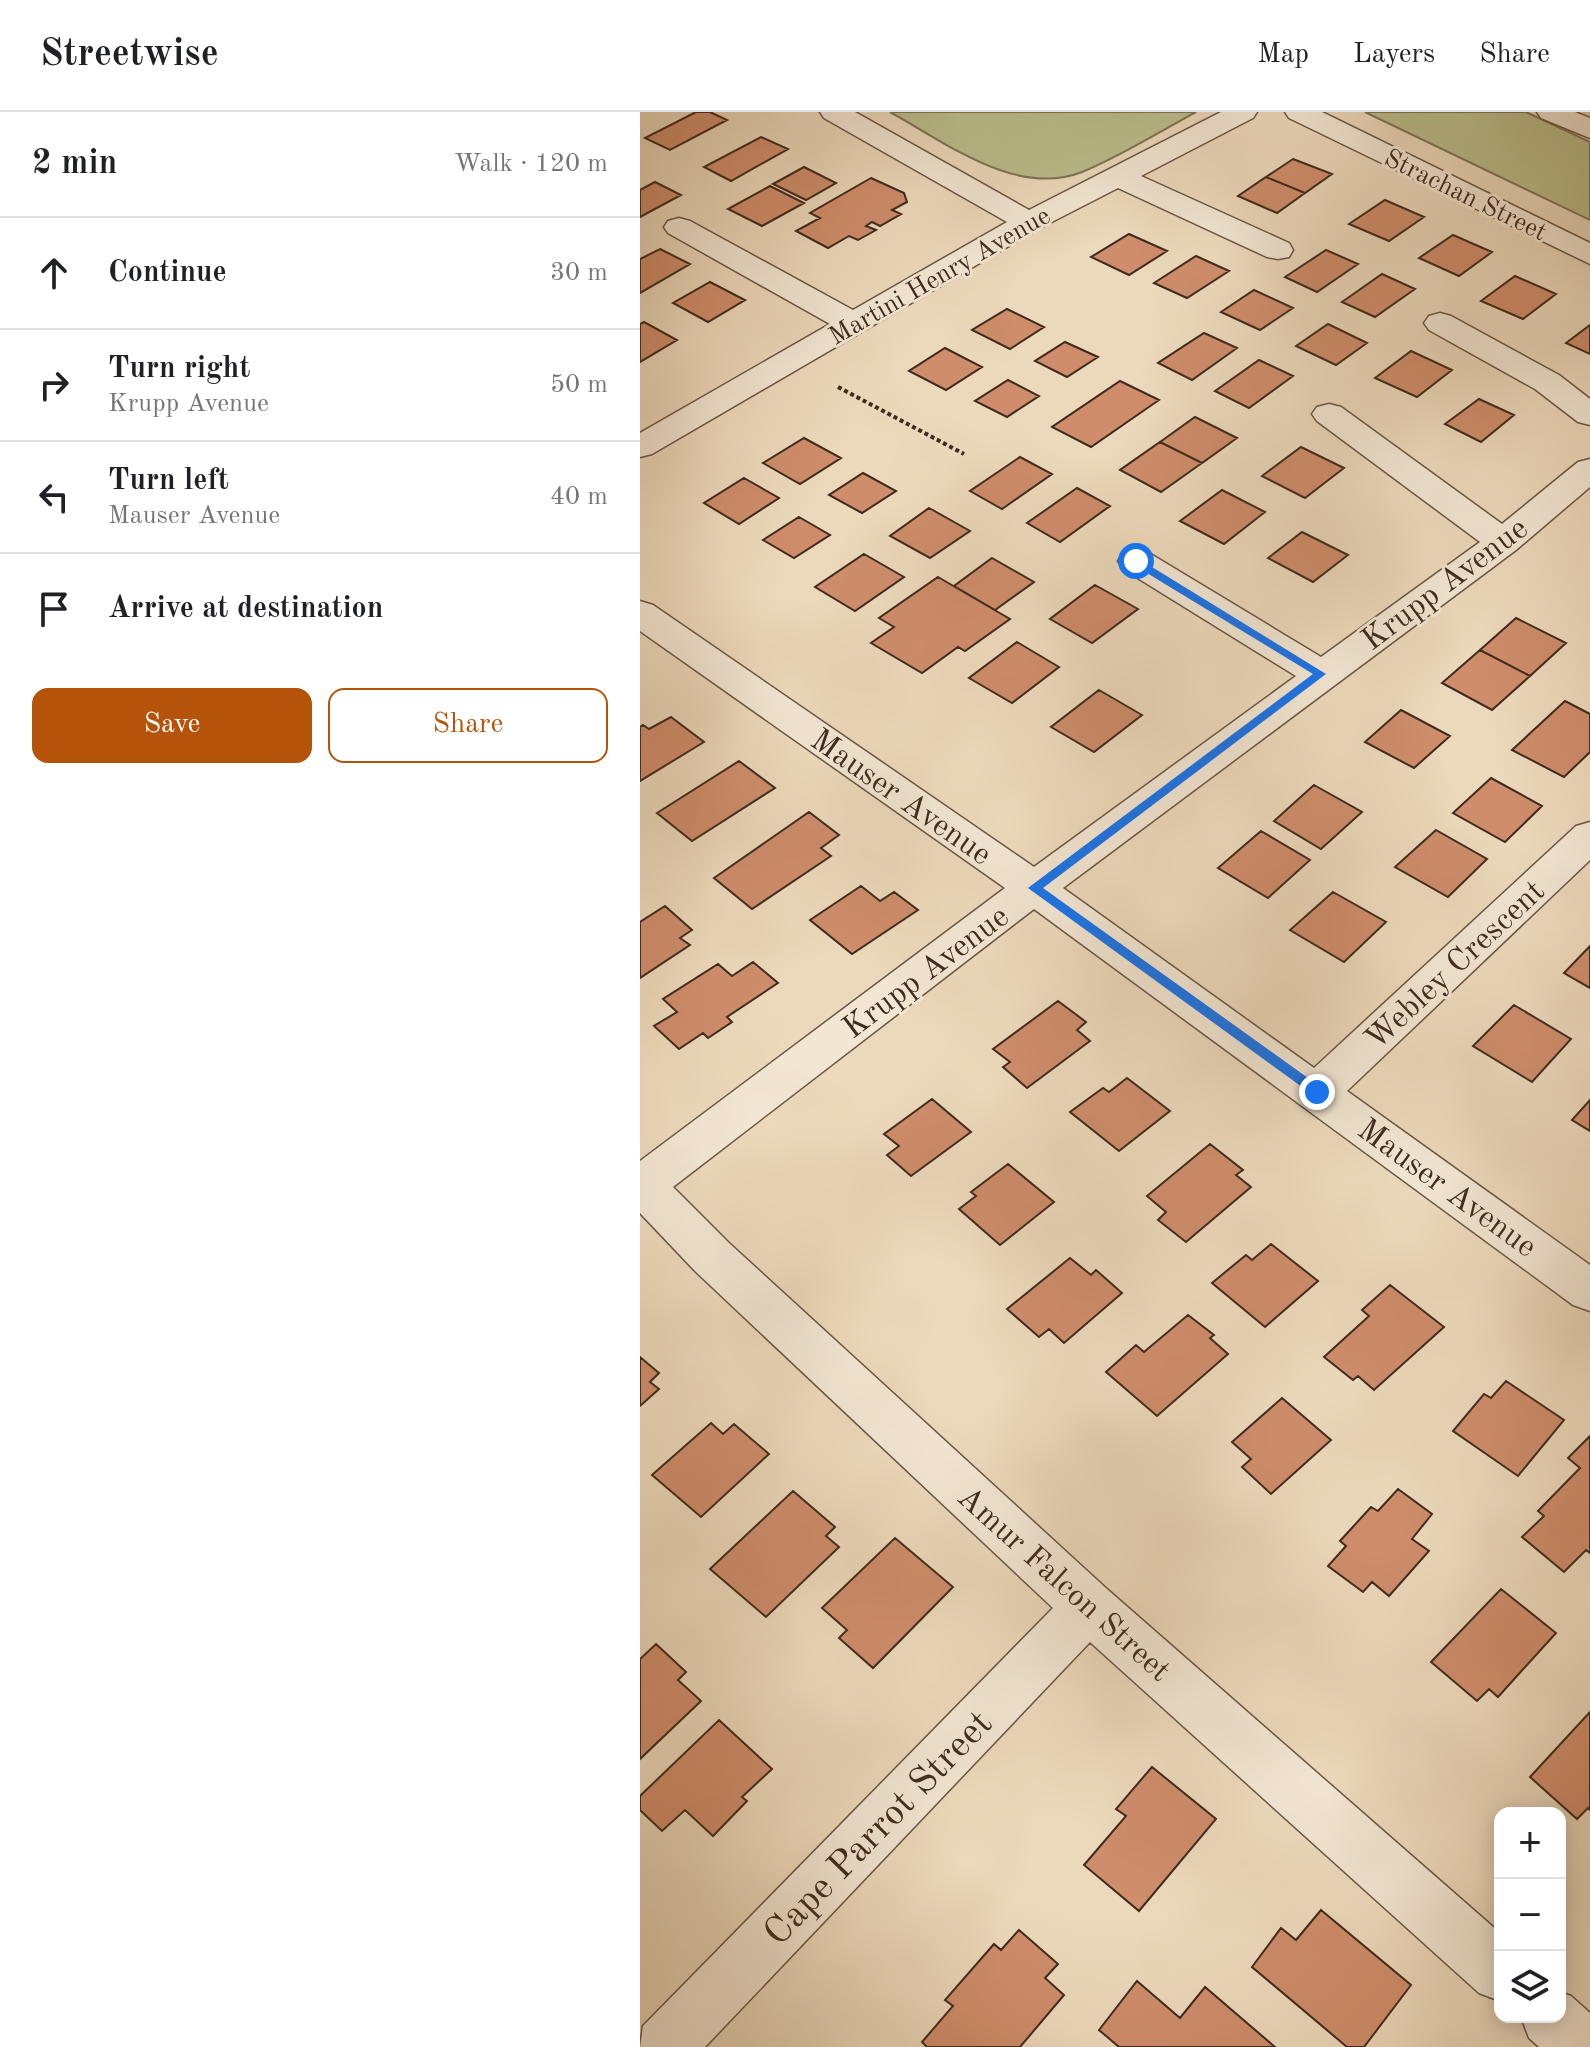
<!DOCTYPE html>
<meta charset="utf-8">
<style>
body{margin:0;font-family:"Old Standard TT",serif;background:#f6f6f6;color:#202124}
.controls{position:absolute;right:24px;bottom:24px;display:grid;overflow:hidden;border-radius:16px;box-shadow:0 4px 20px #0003}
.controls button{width:72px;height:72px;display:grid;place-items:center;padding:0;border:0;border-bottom:2px solid #e0e0e0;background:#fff;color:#202124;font:40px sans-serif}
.stop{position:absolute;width:24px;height:24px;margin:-18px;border:6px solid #1a73e8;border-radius:50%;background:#fff}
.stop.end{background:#1a73e8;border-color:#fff;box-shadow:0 2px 8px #0008}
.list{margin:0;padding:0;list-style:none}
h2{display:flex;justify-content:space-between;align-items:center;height:104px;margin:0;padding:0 32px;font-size:34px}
h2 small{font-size:26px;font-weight:400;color:#757577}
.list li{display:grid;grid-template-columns:52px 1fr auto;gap:24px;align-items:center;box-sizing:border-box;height:112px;padding:0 32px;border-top:2px solid #e0e0e0}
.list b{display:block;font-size:30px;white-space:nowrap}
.list p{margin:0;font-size:26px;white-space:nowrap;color:#757577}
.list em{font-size:26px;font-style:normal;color:#757577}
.actions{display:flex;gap:16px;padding:24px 32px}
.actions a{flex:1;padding:18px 0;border:2px solid #b45309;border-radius:16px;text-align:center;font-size:28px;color:#b45309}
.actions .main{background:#b45309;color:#fff}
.icon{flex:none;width:44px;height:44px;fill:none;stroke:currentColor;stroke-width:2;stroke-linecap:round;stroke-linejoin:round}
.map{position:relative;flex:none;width:950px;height:1935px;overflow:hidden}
header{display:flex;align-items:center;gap:48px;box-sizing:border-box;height:112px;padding:0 40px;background:#fff;border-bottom:2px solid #e0e0e0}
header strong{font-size:38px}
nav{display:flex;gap:44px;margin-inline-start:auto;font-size:28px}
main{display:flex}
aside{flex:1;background:#fff}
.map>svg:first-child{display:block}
.green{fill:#bbbe8d;stroke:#7d7456;stroke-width:2}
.building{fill:#cf8d6b;stroke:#3f2b1e;stroke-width:2}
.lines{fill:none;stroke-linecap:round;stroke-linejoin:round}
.minor-casing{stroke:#6a5645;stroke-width:3}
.path{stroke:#3f2b1e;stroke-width:4;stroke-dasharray:4 3;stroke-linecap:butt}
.minor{fill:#f3e6d3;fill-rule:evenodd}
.route{fill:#1a73e8}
.labels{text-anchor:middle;stroke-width:6;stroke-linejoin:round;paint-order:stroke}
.far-street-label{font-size:26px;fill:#3f2b1e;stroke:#f3e6d3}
.street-label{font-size:32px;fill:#3f2b1e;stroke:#f3e6d3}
.near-street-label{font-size:38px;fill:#3f2b1e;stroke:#f3e6d3}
</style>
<header>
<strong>Streetwise</strong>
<nav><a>Map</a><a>Layers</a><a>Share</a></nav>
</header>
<main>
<aside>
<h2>2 min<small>Walk · 120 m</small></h2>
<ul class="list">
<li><svg class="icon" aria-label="ahead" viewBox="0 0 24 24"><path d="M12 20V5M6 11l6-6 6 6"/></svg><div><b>Continue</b></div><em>30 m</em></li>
<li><svg class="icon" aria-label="right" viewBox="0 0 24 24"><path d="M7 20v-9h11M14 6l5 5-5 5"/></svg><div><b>Turn right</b><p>Krupp Avenue</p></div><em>50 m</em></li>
<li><svg class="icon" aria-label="left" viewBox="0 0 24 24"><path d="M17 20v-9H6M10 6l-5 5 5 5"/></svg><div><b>Turn left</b><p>Mauser Avenue</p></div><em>40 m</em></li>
<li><svg class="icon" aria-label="arrive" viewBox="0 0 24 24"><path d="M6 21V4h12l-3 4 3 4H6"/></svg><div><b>Arrive at destination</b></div></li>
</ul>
<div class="actions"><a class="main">Save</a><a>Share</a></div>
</aside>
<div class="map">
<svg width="950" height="1935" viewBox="0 0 950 1935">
<rect width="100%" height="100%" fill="#ecd9bb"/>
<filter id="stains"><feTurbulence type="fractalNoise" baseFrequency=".0025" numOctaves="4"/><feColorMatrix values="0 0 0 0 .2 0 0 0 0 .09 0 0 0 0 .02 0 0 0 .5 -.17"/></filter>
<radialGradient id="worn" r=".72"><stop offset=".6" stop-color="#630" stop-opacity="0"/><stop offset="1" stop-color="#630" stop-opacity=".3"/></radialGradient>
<path class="green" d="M 250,0 L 556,0 C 519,20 481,44 442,60 C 376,86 305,30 250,0 Z
M 725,0 L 886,0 L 950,30 L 950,108 Z"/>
<path class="building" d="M 56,0 L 70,0 L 87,8 L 30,38 L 5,26 Z
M 121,25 L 148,37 L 91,69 L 64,55 Z
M 653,47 L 692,62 L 665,81 L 626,65 Z
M 164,55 L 196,71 L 166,88 L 133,72 Z
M 626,65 L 665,81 L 637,101 L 598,84 Z
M 231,66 L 264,81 L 267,90 L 252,98 L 261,102 L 240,114 L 232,110 L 226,114 L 236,118 L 218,128 L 209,124 L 188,136 L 156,119 L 180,106 L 170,101 Z
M 15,70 L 41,83 L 0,105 L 0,78 Z
M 130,74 L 164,91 L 122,114 L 88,97 Z
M 745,88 L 784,105 L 749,129 L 709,112 Z
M 489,122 L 527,139 L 489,163 L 451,145 Z
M 813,123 L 852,140 L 819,164 L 779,146 Z
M 20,137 L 50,152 L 0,181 L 0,147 Z
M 686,138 L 718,152 L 677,180 L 645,165 Z
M 556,144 L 589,159 L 547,186 L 514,171 Z
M 742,162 L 775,177 L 735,205 L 702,190 Z
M 875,164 L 916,182 L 883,207 L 841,189 Z
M 70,170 L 105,188 L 68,210 L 33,191 Z
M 614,178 L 653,196 L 620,218 L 581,200 Z
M 367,197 L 404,215 L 370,237 L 332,218 Z
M 4,210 L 37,228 L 0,250 L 0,212 Z
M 688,212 L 727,231 L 696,253 L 656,234 Z
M 950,213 L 950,242 L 926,231 Z
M 564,221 L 597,236 L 552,268 L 518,251 Z
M 425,230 L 458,245 L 427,265 L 395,249 Z
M 305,236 L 342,255 L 306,278 L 269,259 Z
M 771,239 L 812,258 L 777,285 L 735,266 Z
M 619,248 L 653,264 L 609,296 L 575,279 Z
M 368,268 L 399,284 L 367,305 L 335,289 Z
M 480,269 L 519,288 L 451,335 L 412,315 Z
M 839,287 L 874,303 L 841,330 L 805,312 Z
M 555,305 L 597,326 L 562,351 L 520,330 Z
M 164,326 L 201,346 L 160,372 L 123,351 Z
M 520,330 L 562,351 L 521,380 L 480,358 Z
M 661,335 L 704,356 L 665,386 L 622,364 Z
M 380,345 L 412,362 L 362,397 L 330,379 Z
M 223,361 L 256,379 L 222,401 L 189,383 Z
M 104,366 L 139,386 L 99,412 L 64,391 Z
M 437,376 L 470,394 L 420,430 L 387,411 Z
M 582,378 L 625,400 L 584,432 L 540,409 Z
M 289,396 L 330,419 L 290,446 L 250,424 Z
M 159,405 L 190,423 L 154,446 L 123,428 Z
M 662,420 L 708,443 L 673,470 L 628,446 Z
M 224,442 L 264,465 L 215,499 L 175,475 Z
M 352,446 L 394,470 L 355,498 L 314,474 Z
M 298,465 L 370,507 L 325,539 L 318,535 L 282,561 L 231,531 L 254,515 L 239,506 Z
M 455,473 L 498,497 L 452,531 L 410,507 Z
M 876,506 L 926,531 L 890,564 L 840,538 Z
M 377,530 L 419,555 L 372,591 L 329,566 Z
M 840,538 L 890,564 L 852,598 L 802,571 Z
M 459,578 L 502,603 L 454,640 L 411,615 Z
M 925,589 L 950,602 L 950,640 L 924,665 L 872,638 Z
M 761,598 L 810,624 L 774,656 L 725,630 Z
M 31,605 L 64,630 L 0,669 L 0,615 L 3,613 L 9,617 Z
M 99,649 L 135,676 L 52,729 L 17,701 Z
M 851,666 L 902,694 L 865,730 L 813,701 Z
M 674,673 L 722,700 L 681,737 L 634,709 Z
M 169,700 L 199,723 L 181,736 L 191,744 L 112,797 L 74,766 Z
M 796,718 L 847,747 L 808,785 L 755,755 Z
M 621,719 L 670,748 L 628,786 L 578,756 Z
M 221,774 L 240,789 L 254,780 L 278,798 L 212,842 L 170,808 Z
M 693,780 L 746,810 L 704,850 L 650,818 Z
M 25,794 L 52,818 L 40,826 L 50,833 L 0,866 L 0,810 Z
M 950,834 L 950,876 L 924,861 Z
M 113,850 L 138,871 L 87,905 L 92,910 L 68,926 L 63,921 L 39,937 L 14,914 L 37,900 L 23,887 L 78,852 L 92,864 Z
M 418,889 L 446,910 L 437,918 L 450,929 L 387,976 L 363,955 L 370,950 L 353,937 Z
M 874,893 L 931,927 L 892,970 L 833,934 Z
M 487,966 L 530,999 L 479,1039 L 430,1000 L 463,976 L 469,980 Z
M 292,987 L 331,1020 L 271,1064 L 247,1043 L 259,1034 L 244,1022 Z
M 950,988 L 950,1019 L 932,1008 Z
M 570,1032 L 603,1058 L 596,1063 L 611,1075 L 546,1130 L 518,1108 L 526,1100 L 507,1084 Z
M 368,1052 L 414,1090 L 360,1133 L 319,1097 L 336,1084 L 331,1080 Z
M 631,1132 L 678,1169 L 625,1215 L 572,1171 L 606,1143 L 612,1148 Z
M 430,1146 L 451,1163 L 456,1158 L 482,1181 L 424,1231 L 409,1217 L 399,1225 L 367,1197 Z
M 750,1173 L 804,1215 L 734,1278 L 718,1264 L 713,1268 L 684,1245 L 729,1204 L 722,1198 Z
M 548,1203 L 574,1223 L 570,1226 L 588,1242 L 517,1304 L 466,1260 L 496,1233 L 504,1240 Z
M 0,1245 L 19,1261 L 10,1270 L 19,1277 L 0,1294 Z
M 866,1269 L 924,1308 L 878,1364 L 813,1319 L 844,1282 L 851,1286 Z
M 642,1286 L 691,1328 L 631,1382 L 602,1355 L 611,1347 L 592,1330 Z
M 71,1311 L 83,1322 L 94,1312 L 129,1342 L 61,1405 L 12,1363 Z
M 950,1324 L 950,1441 L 946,1438 L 924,1460 L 882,1425 L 904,1404 L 898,1399 L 940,1356 L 928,1346 Z
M 758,1377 L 792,1402 L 772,1427 L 789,1439 L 749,1484 L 732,1470 L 723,1480 L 688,1454 L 706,1434 L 700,1429 L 731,1395 L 738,1399 Z
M 153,1379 L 195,1415 L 186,1424 L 199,1435 L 126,1505 L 70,1457 Z
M 255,1426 L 313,1475 L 233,1556 L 199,1526 L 207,1518 L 182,1496 Z
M 861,1477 L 916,1521 L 858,1585 L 849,1577 L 837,1589 L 791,1550 Z
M 16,1532 L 46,1560 L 38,1568 L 61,1589 L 0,1647 L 0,1547 Z
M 950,1600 L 950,1698 L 948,1696 L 937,1707 L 890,1665 Z
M 79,1608 L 132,1657 L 102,1685 L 107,1689 L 73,1724 L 45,1698 L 22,1719 L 0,1698 L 0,1684 Z
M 512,1655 L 576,1707 L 499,1799 L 444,1753 L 486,1704 L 476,1697 Z
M 681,1798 L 771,1873 L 724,1935 L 707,1935 L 612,1855 L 641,1816 L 656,1828 Z
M 379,1818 L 418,1852 L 405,1866 L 424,1883 L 380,1935 L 287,1935 L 282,1930 L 313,1894 L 305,1888 L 354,1832 L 361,1838 Z
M 497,1869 L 540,1906 L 565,1875 L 635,1935 L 479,1935 L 459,1918 Z"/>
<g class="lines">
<defs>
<path id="minor" d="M 180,0 L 215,0 L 389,98 L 581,0 L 617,0 L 613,6 L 501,64 L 649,131 L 653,138 L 649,145 L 638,147 L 627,145 L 478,76 L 400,116 L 12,342 L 0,345 L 0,321 L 190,212 L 28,121 L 24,115 L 28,109 L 39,106 L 50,109 L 213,198 L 367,110 L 184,6 Z
M 645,0 L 682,0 L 950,131 L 950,152 L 649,6 Z
M 897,0 L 935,0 L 950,6 L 950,26 L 901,6 Z
M 800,201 L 811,204 L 919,263 L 950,287 L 950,313 L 938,310 L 895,277 L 789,218 L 784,211 L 789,204 Z
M 689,292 L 701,295 L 862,412 L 938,350 L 950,347 L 950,375 L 876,438 L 423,776 L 674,956 L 936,714 L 950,710 L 950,748 L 707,979 L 950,1153 L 950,1199 L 933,1193 L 394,797 L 33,1075 L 89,1131 L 468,1478 L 860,1821 L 860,1889 L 839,1881 L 450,1530 L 65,1935 L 0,1935 L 3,1914 L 413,1496 L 55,1159 L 0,1101 L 0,1049 L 365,776 L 0,519 L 0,489 L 13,493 L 394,755 L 656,564 L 483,457 L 478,449 L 483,441 L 496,438 L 509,441 L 681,545 L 840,430 L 677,309 L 672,302 L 677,295 Z
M 920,1880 L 931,1884 L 950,1901 L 950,1935 L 899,1935 L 889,1926 L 881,1905 L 920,1905 Z"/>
</defs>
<use href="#minor" class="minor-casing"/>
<path class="path" d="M 198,275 L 324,342"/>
<use href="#minor" class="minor"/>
</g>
<path class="route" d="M 492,447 L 499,447 L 686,562 L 403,776 L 682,976 L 682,983 L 673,983 L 388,776 L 673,562 L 492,452 Z"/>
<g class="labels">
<g class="far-street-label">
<text transform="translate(826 82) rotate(26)" y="9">Strachan Street</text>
<text transform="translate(299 163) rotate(-30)" y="9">Martini Henry Avenue</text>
</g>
<g class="street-label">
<text transform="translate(804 471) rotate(-37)" y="11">Krupp Avenue</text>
<text transform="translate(262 684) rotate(35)" y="11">Mauser Avenue</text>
<text transform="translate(814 852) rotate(-43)" y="11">Webley Crescent</text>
<text transform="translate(285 859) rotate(-37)" y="11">Krupp Avenue</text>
<text transform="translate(808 1075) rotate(36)" y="11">Mauser Avenue</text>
<text transform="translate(425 1471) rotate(42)" y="11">Amur Falcon Street</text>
</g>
<g class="near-street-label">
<text transform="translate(237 1715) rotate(-46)" y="13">Cape Parrot Street</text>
</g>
</g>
<rect width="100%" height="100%" filter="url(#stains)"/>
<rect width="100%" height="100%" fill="url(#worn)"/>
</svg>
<div class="controls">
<button>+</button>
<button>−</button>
<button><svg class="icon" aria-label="layers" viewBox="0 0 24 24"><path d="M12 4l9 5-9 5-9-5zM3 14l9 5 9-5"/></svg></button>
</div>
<div class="stop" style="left:496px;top:449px"></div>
<div class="stop end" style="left:677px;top:980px"></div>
</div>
</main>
